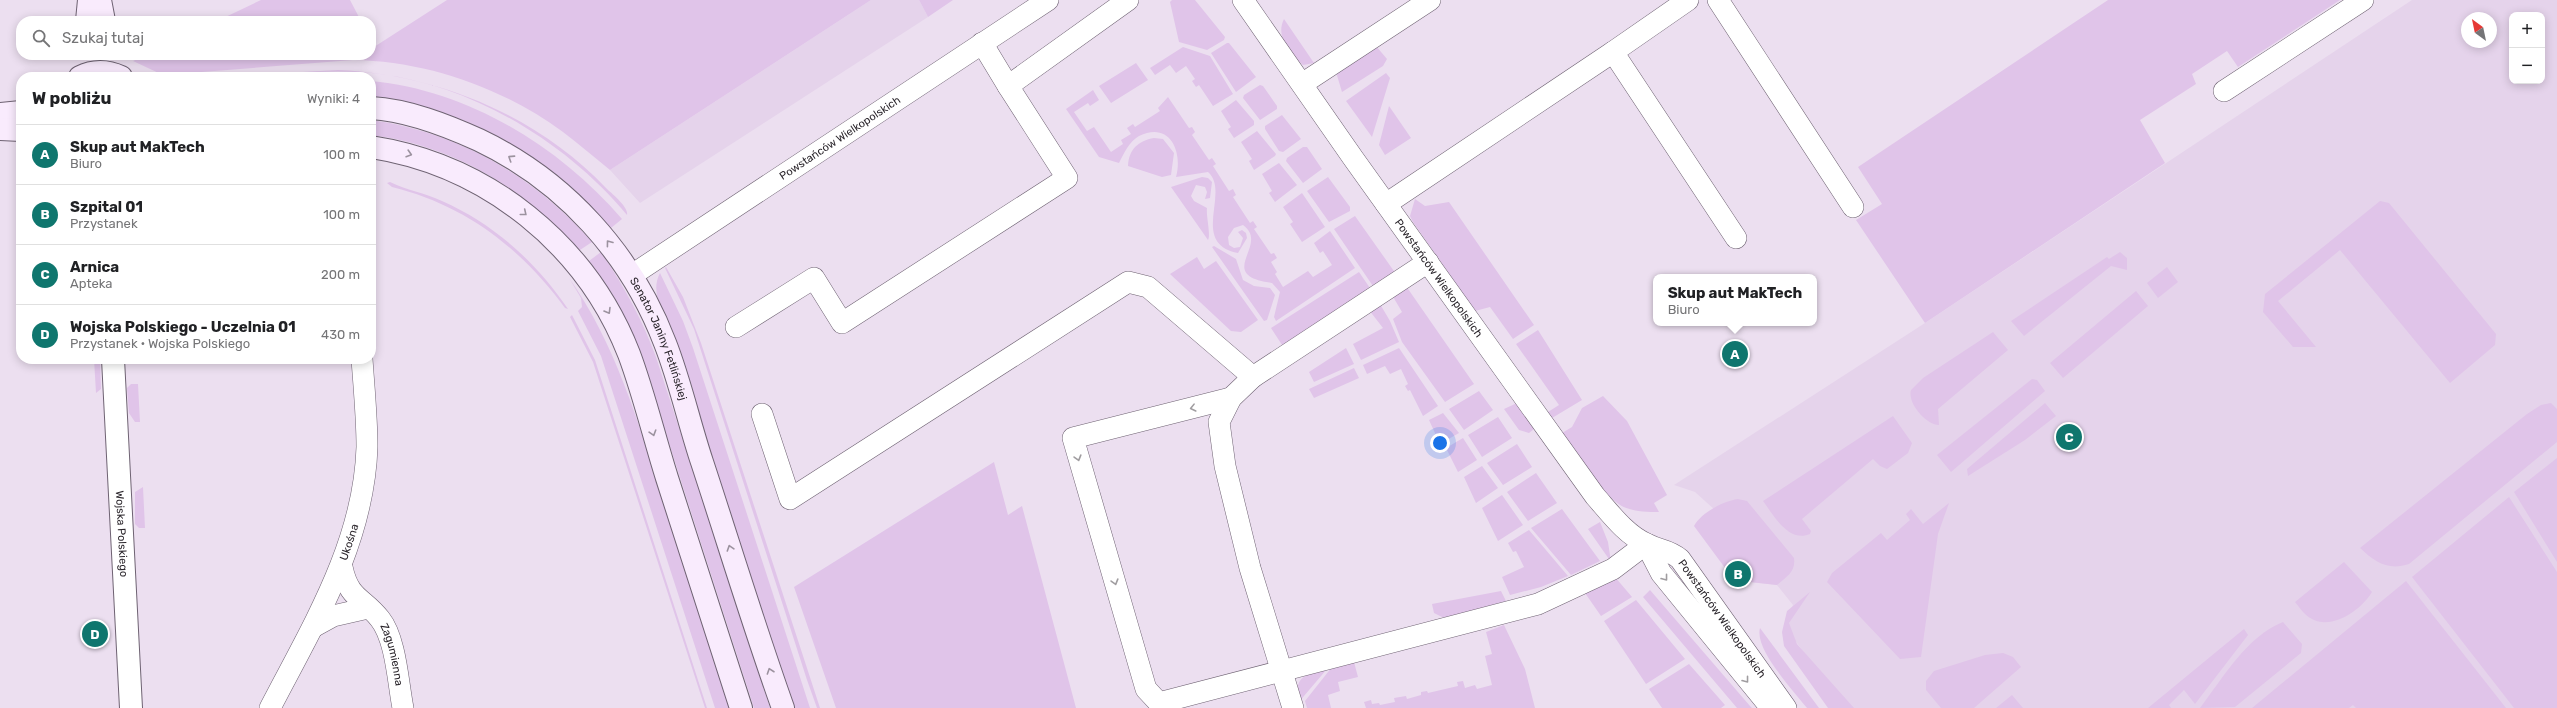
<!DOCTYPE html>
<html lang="pl">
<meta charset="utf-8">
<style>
body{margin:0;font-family:Rubik,sans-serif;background:#f2f2f2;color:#202124}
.controls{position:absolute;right:12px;top:12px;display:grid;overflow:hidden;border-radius:8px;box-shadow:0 2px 10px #0003}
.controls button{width:36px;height:36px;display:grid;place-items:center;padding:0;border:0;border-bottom:1px solid #e0e0e0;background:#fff;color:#202124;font:20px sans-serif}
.compass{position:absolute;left:2461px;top:12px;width:36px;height:36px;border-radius:50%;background:#fff;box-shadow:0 2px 10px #0003;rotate:327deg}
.you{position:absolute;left:1440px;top:443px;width:14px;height:14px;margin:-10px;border:3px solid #fff;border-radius:50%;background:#1a73e8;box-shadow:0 0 0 6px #1a73e833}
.badge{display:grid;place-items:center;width:26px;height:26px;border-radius:50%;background:#0f766e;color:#fff;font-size:13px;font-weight:700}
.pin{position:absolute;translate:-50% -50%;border:2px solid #fff;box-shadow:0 1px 4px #0006}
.popup{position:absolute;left:1653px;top:274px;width:164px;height:52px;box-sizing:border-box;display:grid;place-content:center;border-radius:8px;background:#fff;filter:drop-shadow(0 1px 3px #0005);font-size:13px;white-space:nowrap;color:#757577}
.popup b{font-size:15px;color:#202124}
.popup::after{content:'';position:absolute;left:50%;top:100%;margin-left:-8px;border:8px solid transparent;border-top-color:#fff}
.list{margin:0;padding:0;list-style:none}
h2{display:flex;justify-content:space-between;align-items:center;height:52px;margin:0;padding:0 16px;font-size:17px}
h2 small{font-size:13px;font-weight:400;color:#757577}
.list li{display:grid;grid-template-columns:26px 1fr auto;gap:12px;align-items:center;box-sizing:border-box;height:60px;padding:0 16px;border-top:1px solid #e0e0e0}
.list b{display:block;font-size:15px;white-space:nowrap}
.list p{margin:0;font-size:13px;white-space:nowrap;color:#757577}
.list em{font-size:13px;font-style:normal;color:#757577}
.icon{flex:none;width:22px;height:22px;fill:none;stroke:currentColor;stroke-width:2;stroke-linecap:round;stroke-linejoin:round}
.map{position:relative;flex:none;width:2557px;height:708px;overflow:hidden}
.search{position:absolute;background:#fff;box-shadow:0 2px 10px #0003;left:16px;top:16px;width:360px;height:44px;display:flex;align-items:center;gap:10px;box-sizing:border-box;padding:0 14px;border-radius:16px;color:#757577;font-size:15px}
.panel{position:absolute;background:#fff;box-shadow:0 2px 10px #0003;left:16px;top:72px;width:360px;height:292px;border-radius:16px}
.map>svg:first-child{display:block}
.built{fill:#e5d3eb;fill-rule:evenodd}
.green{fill:#e0c4e9}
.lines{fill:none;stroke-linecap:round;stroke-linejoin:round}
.minor-casing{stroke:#6e6272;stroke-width:22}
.tertiary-casing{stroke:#6e6272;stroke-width:24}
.secondary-casing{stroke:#6e6272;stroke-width:24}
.minor{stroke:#fff;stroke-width:21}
.tertiary{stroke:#fff;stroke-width:22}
.secondary{stroke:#f9ebfd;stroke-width:22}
.oneway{stroke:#9c929f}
.oneway2{stroke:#a09da0}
.labels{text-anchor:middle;stroke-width:3;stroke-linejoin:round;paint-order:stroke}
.street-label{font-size:11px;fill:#2b262c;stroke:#f9ecfe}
</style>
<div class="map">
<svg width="2557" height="708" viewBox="0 0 2557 708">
<rect width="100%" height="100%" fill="#ecdff0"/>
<path class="built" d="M 871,0 L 919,0 L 928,17 L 640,203 L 610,170 Z
M 2412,0 L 2557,0 L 2557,708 L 1846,708 L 1784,626 L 1793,605 L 1777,585 L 1750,582 L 1710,533 L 1715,510 L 1695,492 L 1674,485 L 1925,323 ZM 2512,15 L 2542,15 L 2542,81 L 2512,81 ZM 2467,18 L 2491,18 L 2491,42 L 2467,42 Z"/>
<path class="green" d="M 261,0 L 350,0 L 361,21 L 217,21 Z
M 447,0 L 871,0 L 610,170 C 594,157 579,144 563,132 C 503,88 427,61 353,60 L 163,75 L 133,61 L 146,55 L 371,55 L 371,41 L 374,47 Z
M 919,0 L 953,0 L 928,17 Z
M 1172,0 L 1195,0 L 1225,37 L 1224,40 L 1207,50 L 1179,42 L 1170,2 Z
M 2108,0 L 2340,0 L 2238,67 L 2227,51 L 2192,74 L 2196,84 L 2140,120 L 2165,163 L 1925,323 L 1856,220 L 1882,204 L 1858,167 Z
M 1284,19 L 1314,63 L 1303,65 C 1290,54 1275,36 1284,19 Z
M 1227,43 L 1229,43 L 1256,77 L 1236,92 L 1211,53 Z
M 1376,46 L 1387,59 L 1383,66 L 1342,92 L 1336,72 Z
M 1183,47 L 1210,56 L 1233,94 L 1213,106 L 1199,85 L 1196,87 L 1192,81 L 1195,79 L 1186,66 L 1176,73 L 1170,65 L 1155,75 L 1150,68 Z
M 1136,63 L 1148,80 L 1111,103 L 1099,86 Z
M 338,70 C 436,74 537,115 606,188 C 611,193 629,207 627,215 C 567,143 474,86 380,74 C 326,67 271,77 217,77 Z
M 1386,73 L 1390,78 L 1372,137 L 1346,101 Z
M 371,81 C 468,90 559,146 622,219 L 611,228 C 538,151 476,115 371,97 Z
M 1260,85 L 1263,86 L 1277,106 L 1277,109 L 1260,120 L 1243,98 L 1244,95 Z
M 1093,90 L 1099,100 L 1090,106 L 1088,103 L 1074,112 L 1087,131 L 1094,127 L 1111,152 L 1123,144 L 1121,140 L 1131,134 L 1127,128 L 1133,124 L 1135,127 L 1160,111 L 1158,108 L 1168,97 L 1189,128 L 1192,127 L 1195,132 L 1192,135 L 1209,160 L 1212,158 L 1216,164 L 1213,166 L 1229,191 L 1233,189 L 1236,195 L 1233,197 L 1250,223 L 1253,221 L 1257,227 L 1254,229 L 1271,254 L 1274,253 L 1277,258 L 1271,262 L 1277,272 L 1275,274 L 1283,287 L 1308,271 L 1313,277 L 1332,265 L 1323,251 L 1320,253 L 1314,243 L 1330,231 L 1355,268 L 1276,321 L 1274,317 L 1280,292 L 1272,283 C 1213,275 1271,245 1243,225 L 1234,228 L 1228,237 L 1229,245 L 1234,248 L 1240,247 L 1243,238 L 1238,232 L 1242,230 L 1246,233 L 1247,238 L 1238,253 C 1189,243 1231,192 1208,172 L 1176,177 C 1183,152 1170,121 1139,136 C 1129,142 1124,153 1119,163 L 1099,157 L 1066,109 Z
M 1236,100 L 1254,121 L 1254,125 L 1234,138 L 1228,129 L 1231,127 L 1221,111 Z
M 1389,106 L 1411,138 L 1385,155 L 1379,145 Z
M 1282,115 L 1301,139 L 1283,152 L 1279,151 L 1265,129 L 1265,126 Z
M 371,120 C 458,132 534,176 592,242 L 580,250 C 523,189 456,146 371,135 Z
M 1257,131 L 1276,154 L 1275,156 L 1254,170 L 1249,161 L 1252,159 L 1241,142 Z
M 1154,138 L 1163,139 L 1174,153 L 1171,175 L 1162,177 L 1128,166 C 1129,149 1138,141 1154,138 Z
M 1303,147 L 1307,147 L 1322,169 L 1303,183 L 1286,161 L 1287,158 Z
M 1279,163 L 1297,185 L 1275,202 L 1269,193 L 1272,191 L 1262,174 Z
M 1202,177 L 1208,178 L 1212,182 L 1210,198 L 1205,199 L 1207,192 L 1205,187 L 1196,185 L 1191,196 L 1194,201 L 1207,208 C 1206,217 1211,234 1208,240 L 1171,187 Z
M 1328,177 L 1350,207 L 1350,211 L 1329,222 L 1307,191 Z
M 390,182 C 406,190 425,193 442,201 C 494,224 536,262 568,309 L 565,308 C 521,248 465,205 392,187 L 387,183 Z
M 1302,193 L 1325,227 L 1302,242 L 1290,224 L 1293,222 L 1283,207 Z
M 1415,199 L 1425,206 L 1449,202 L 1534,325 L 1513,339 L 1490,307 L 1475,311 L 1413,222 L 1410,216 Z
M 2380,201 L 2389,203 L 2496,334 L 2495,345 L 2450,383 L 2340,250 L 2278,301 L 2316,347 L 2293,347 L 2263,312 L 2265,294 Z
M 1355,216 L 1396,274 L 1375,289 L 1334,229 Z
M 1214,246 L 1236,259 L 1243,280 L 1254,286 L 1270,288 L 1275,295 L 1267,320 L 1264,321 L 1212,247 Z
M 601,252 C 624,286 642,319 656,357 L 770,708 L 754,708 L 638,347 L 611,292 L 589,261 Z
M 2120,252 L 2127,258 L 2127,270 L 2111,266 L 2024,336 L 2011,321 L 2107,257 L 2109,259 Z
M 1197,257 L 1204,269 L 1216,261 L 1258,320 L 1241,332 L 1231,331 L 1170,274 Z
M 666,267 L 683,297 L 701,343 L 820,708 L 817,708 L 807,680 L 694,329 L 665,268 Z
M 2167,267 L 2178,282 L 2158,298 L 2147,283 Z
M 1359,272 L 1372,291 L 1284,348 L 1271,328 Z
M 660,273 L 683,321 L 693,348 L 810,708 L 794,708 L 781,672 L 673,334 C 665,314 649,294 660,273 Z
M 569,278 C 615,343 638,421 662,497 C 684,568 707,638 730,708 L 715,708 L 601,356 L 578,311 L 582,307 L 581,298 Z
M 1406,286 L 1474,384 L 1445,402 L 1402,342 L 1393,319 L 1402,312 L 1392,295 Z
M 2136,291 L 2148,306 L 2063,378 L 2050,363 Z
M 1380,304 L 1390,321 L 1399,342 L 1361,360 L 1353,344 L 1383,328 L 1369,310 Z
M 572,315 L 595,360 L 707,708 L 705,708 L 593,362 L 570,317 Z
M 1538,330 L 1582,400 L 1552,418 L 1548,412 L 1559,405 L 1516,344 Z
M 1993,332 L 2008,350 L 1938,409 L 1939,425 C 1926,425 1907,403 1911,390 L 1923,378 Z
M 1346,348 L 1354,364 L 1314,382 L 1309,372 Z
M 1399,348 L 1438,406 L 1423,416 L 1410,390 L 1408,391 L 1405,386 L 1408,384 L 1401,369 L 1390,374 L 1385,366 L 1367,374 L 1363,365 Z
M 94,359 L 100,359 L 101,389 L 96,393 Z
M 1354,368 L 1359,378 L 1314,398 L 1309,389 Z
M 2032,379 L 2037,380 L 2045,391 L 1951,472 L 1937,455 Z
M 131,384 L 138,384 L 140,422 L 135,422 L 129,413 L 127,388 Z
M 1479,391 L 1493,410 L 1464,430 L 1449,409 Z
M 1603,396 L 1627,421 L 1667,495 L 1654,503 L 1659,512 C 1646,512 1632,512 1620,505 C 1599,490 1578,455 1562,433 L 1572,427 L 1582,408 Z
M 1517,403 L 1534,429 L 1529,433 L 1519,430 L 1504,409 Z
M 2045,403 L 2056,416 L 2025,440 L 1968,476 L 1967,469 Z
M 2551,403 L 2557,409 L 2557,442 L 2409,564 C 2388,571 2375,562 2360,548 L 2527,414 L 2541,405 Z
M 1443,413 L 1459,433 L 1440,444 L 1429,420 Z
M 1893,416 L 1912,443 L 1908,453 L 1887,469 L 1880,466 L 1873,459 L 1802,519 L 1811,531 L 1810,534 C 1789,543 1774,516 1763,501 Z
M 1498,417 L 1512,438 L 1482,457 L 1468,435 Z
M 1463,438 L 1477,460 L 1458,472 L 1446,448 Z
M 1517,444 L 1532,467 L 1503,485 L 1487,463 Z
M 2557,458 L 2557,562 L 2514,492 Z
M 994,462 L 1008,515 L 1022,506 L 1076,708 L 836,708 L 794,587 Z
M 1482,466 L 1498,488 L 1476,503 L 1464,477 Z
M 1536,473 L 1557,503 L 1528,521 L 1507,492 Z
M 143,487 L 145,528 L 139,528 L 135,524 L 135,492 Z
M 1502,495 L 1523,525 L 1498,541 L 1482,508 Z
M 2509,497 L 2557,572 L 2557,708 L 2514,708 L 2412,577 Z
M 1738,499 L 1747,501 L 1794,558 C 1796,572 1786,577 1777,585 L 1750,582 L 1737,565 L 1728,572 L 1694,526 C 1701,513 1723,501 1738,499 Z
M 1949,503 L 1938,534 L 1921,657 L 1900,659 L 1827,582 L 1832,573 L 1881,533 L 1887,540 L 1910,520 L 1906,514 L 1911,509 L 1923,524 Z
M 1562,509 L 1600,561 L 1571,575 L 1531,528 Z
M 1600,522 L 1608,542 L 1611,562 L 1588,529 Z
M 1529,530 L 1568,576 L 1541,587 L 1510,595 L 1502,577 L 1524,567 L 1516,551 L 1513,552 L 1508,543 Z
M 2344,562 L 2372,592 C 2361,610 2333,630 2312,619 C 2305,616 2299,607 2295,602 Z
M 1615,577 L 1632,597 L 1601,616 L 1585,593 Z
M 2406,581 L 2506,708 L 2356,708 L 2353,705 L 2349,708 L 2252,708 Z
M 1650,590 L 1750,706 L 1752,708 L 1737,708 L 1643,597 Z
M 1501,591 L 1506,601 L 1450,617 L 1442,617 L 1434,613 L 1432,604 Z
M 1810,592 L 1789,623 L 1797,644 L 1854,708 L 1828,708 L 1784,646 L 1782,632 L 1787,611 Z
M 1636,600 L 1685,659 L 1646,684 L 1604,621 Z
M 2283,622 L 2302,644 L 2301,653 L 2235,707 L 2200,708 C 2223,678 2247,636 2283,622 Z
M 1504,625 L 1525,669 L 1535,708 L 1366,708 L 1364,702 L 1371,700 L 1372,704 L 1379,703 L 1380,705 L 1395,702 L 1394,698 L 1406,696 L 1407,699 L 1421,695 L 1421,692 L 1427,691 L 1428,693 L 1458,686 L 1457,682 L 1463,681 L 1465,688 L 1475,685 L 1477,689 L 1492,685 L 1485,656 L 1492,654 L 1486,632 Z
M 1760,628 L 1819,708 L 1807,708 C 1793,690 1754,649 1760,628 Z
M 2244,629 L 2248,635 L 2195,704 L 2184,690 L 2169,705 L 2171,708 L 2148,708 Z
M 2003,653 L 2013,657 L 2021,667 L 1974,708 L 1941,708 L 1926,690 L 1926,681 L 1934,671 L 1985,655 Z
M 1354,662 L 1358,677 L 1338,682 L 1340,691 L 1328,695 L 1331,708 L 1307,708 L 1305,701 L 1332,667 Z
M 1689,664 L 1725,705 L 1721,708 L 1662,708 L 1649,689 Z
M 1327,669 L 1298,703 C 1294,676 1304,675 1327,669 Z
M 2012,695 L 2023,708 L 1996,708 Z"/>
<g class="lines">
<defs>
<g id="minor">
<path id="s1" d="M 1243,0 L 1353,158 L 1595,496 C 1610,513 1626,535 1647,544 C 1660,551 1668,549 1680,559 L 1786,708"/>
<path d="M 1688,0 L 1613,52 L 1736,238"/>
<path d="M 1718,0 L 1853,207"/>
<path d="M 982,43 L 1008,86"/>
<path d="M 1302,84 L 1430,0"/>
<path d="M 2224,91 L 2363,0"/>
<path d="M 1386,204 L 1613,52"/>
<path id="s2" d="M 632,275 L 1048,0"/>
<path d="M 736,327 L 814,278 L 842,323 L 1067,178 L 1008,86 L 1128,0"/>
<path d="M 1231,398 L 1073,438 L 1146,689 L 1159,703 L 1538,604 L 1613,569 L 1646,544"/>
<path d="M 762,414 L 790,499 L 1128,282 L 1148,287 L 1253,377"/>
<path d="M 1646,544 L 1661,573 L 1771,708"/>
<path id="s3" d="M 342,567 C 349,600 363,597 380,619 C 396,639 398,683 403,708"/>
<path d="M 313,627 L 333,616 L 368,608"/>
<path id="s4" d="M 270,708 C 313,625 364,543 367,447 C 367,418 364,388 362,359"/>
<path d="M 1293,708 L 1250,568 L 1225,466 L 1219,422 L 1231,398 L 1253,377 L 1428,262"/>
</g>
<g id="tertiary">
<path id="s5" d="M 113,359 L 131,708"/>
</g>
<g id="secondary">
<path d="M 100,0 L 104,21"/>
<path d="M 87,21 L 89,0"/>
<path d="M 80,77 C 94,70 108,71 121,77"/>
<path id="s6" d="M 371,108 C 408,110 446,125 479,140 C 565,181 631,254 665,343 C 680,381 689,423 702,462 C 729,544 754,627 783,708"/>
<path d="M 0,114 L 21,112"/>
<path d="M 0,129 L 21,130"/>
<path d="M 371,147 C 487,165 586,244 629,354 C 644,394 654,437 667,478 C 692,554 716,631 741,708"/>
</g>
</defs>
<use href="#minor" class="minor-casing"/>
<use href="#tertiary" class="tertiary-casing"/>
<use href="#secondary" class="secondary-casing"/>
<use href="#minor" class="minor"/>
<use href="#tertiary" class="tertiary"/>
<use href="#secondary" class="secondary"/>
</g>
<defs><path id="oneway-chevron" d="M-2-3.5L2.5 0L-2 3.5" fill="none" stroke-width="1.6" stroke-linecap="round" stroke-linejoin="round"/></defs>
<g class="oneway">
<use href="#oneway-chevron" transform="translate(409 154) rotate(17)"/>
<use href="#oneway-chevron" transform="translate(511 158) rotate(-147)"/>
<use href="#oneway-chevron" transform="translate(524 213) rotate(39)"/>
<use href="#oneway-chevron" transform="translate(609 243) rotate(-127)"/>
<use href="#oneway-chevron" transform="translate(608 311) rotate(59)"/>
<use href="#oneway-chevron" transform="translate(653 433) rotate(73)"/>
<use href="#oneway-chevron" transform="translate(730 548) rotate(-108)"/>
<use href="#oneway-chevron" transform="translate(770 671) rotate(-109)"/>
</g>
<g class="oneway2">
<use href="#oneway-chevron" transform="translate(1193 408) rotate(166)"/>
<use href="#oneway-chevron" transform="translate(1078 458) rotate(74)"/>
<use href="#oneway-chevron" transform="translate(1665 578) rotate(52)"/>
<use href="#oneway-chevron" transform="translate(1115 582) rotate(74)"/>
<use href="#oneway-chevron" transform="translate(1746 680) rotate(52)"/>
</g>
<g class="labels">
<g class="street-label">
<text dy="4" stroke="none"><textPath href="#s2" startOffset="249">Powstańców Wielkopolskich</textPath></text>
<text dy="4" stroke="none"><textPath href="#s1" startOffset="340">Powstańców Wielkopolskich</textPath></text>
<text dy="4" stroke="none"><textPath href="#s6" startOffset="389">Senator Janiny Fetlińskiej</textPath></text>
<text dy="4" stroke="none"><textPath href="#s5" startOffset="175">Wojska Polskiego</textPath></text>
<text dy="4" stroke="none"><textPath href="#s4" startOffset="184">Ukośna</textPath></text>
<text dy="4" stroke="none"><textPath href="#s1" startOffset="789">Powstańców Wielkopolskich</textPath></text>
<text dy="4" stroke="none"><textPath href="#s3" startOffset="104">Zagumienna</textPath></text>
</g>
</g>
</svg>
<div class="controls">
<button>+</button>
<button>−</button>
</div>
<svg class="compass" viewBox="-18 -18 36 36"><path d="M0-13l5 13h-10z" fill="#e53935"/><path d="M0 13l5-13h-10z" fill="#757577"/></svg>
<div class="you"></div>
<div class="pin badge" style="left:1735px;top:354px">A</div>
<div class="popup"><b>Skup aut MakTech</b>Biuro</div>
<div class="pin badge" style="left:1738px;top:574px">B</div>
<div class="pin badge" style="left:2069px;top:437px">C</div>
<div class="pin badge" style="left:95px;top:634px">D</div>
<div class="search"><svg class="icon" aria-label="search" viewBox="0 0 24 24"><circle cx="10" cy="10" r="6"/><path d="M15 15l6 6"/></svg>Szukaj tutaj</div>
<section class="panel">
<h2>W pobliżu<small>Wyniki: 4</small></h2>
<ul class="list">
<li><span class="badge">A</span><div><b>Skup aut MakTech</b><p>Biuro</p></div><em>100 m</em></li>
<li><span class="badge">B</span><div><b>Szpital 01</b><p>Przystanek</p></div><em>100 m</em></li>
<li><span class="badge">C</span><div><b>Arnica</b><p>Apteka</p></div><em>200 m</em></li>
<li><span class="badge">D</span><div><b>Wojska Polskiego - Uczelnia 01</b><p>Przystanek · Wojska Polskiego</p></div><em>430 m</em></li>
</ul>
</section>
</div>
